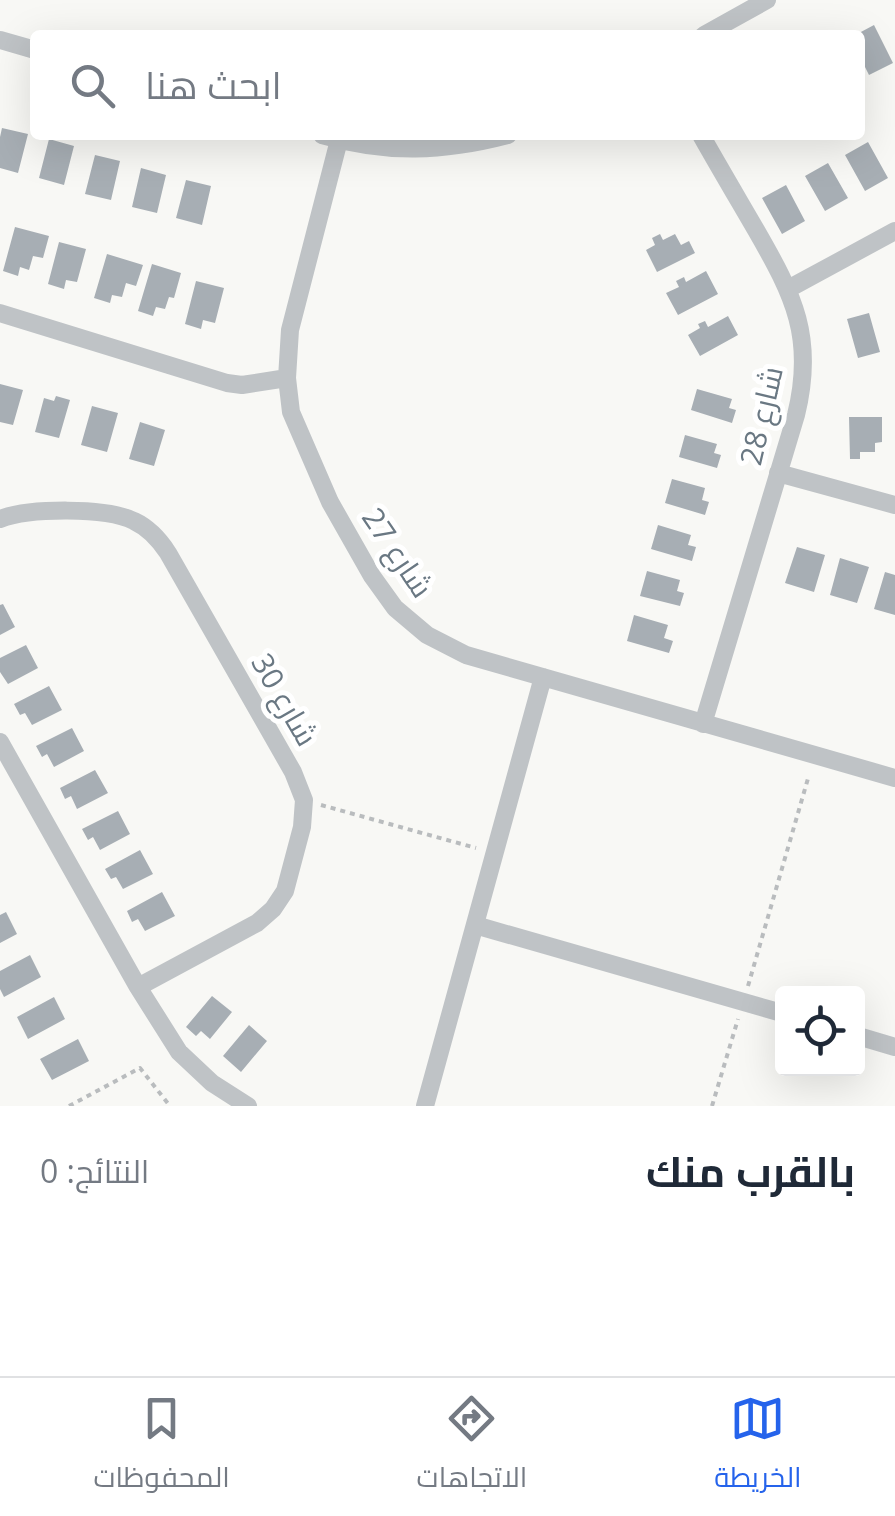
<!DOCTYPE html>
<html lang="ar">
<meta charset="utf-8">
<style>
body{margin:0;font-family:"Open Sans",Cairo,sans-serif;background:#f2f2f3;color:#1f2937;direction:rtl}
.controls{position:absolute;right:30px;bottom:30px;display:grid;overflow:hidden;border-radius:10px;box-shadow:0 10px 40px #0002}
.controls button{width:90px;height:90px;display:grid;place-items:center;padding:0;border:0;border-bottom:2px solid #e0e1e3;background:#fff;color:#1f2937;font:50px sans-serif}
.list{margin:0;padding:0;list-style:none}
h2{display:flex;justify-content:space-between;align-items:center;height:130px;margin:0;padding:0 40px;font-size:42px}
h2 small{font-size:32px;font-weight:400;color:#747a83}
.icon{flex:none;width:55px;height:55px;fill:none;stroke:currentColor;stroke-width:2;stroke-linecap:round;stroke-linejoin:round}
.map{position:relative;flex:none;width:895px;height:1106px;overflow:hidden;direction:ltr}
.search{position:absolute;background:#fff;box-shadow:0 10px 40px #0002;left:30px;right:30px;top:30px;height:110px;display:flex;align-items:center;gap:25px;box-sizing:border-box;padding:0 35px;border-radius:10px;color:#747a83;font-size:38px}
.sheet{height:270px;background:#fff}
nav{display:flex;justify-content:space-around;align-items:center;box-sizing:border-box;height:140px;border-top:2px solid #e0e1e3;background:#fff;font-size:28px;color:#747a83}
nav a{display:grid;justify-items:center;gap:5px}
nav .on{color:#2563eb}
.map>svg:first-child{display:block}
.building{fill:#a7aeb4}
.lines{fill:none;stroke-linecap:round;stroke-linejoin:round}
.path{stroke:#b9bcbe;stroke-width:4;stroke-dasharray:5 5;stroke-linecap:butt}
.street{stroke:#bfc3c6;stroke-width:18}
.labels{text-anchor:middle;stroke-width:10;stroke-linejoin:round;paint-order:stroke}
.street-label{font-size:30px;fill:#6a7883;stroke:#fff}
</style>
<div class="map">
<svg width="895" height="1106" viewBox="0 0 895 1106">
<rect width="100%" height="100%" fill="#f8f8f5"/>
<path class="building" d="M 874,25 L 893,63 L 869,75 L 860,57 L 860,42 L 863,40 L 859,33 Z
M 2,128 L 28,134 L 18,173 L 0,168 L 0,137 Z
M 49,139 L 74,146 L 64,185 L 39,178 Z
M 868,142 L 888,178 L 865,191 L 845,155 Z
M 95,155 L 120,161 L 111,200 L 85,194 Z
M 828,163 L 848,198 L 825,211 L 805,176 Z
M 141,168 L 166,175 L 157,213 L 132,207 Z
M 186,180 L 211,186 L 202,225 L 176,218 Z
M 786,185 L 805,221 L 782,234 L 762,198 Z
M 15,227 L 49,236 L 43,258 L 33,256 L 29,270 L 20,267 L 18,276 L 3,271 Z
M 660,234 L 663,240 L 675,234 L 681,245 L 689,241 L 695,253 L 657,272 L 646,250 L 655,245 L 652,238 Z
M 59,242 L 86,249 L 77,282 L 66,280 L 64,289 L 48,284 Z
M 107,254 L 143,265 L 136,286 L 126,283 L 122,297 L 112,295 L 110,303 L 94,298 Z
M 152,264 L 181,273 L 174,298 L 169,297 L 165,309 L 156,307 L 153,316 L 138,311 Z
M 706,271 L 718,294 L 678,315 L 666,293 L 679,287 L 676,281 L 684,277 L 686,282 Z
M 196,281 L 224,288 L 215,323 L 203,320 L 201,329 L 185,324 Z
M 869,313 L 880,352 L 858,358 L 847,319 Z
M 728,316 L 738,335 L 700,356 L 688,335 L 700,328 L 698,324 L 705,321 L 708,327 Z
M 0,384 L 23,390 L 13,425 L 0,422 Z
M 697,389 L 732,399 L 729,408 L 736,410 L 732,423 L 691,410 Z
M 56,396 L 70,400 L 59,438 L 35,432 L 44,398 L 54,401 Z
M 92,406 L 118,413 L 107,452 L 81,445 Z
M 849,417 L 882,417 L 882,442 L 875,443 L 875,452 L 860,452 L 860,459 L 850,459 Z
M 140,422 L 165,430 L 154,466 L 129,459 Z
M 685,435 L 717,444 L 714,453 L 721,455 L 717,468 L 679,457 Z
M 672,479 L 705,488 L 702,500 L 709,502 L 705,515 L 665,503 Z
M 658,525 L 691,535 L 688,545 L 696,547 L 692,561 L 651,549 Z
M 797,547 L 825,555 L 814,592 L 785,583 Z
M 840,558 L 869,567 L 857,603 L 830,595 Z
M 647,571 L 680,580 L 677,591 L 684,593 L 680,606 L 640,596 Z
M 885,572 L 895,575 L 895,615 L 874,609 Z
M 3,604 L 15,627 L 0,635 L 0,605 Z
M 634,615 L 668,625 L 664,638 L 673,641 L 669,653 L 627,641 Z
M 26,645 L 38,668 L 8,684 L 0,672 L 0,658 Z
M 49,686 L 62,710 L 32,725 L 25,713 L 20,715 L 14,704 Z
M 72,728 L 84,751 L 54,767 L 47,754 L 42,757 L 36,746 Z
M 95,770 L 108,793 L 77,809 L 71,796 L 65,799 L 60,788 Z
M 118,811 L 130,834 L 100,850 L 93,837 L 88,840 L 82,829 Z
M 140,850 L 153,874 L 123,889 L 116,877 L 111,879 L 105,869 Z
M 162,892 L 175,916 L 145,931 L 138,919 L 132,922 L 127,911 Z
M 6,912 L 17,934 L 0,943 L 0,915 Z
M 30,955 L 41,977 L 4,997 L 0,989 L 0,971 Z
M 212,996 L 232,1012 L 210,1039 L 201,1031 L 196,1036 L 186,1027 Z
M 54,997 L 65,1019 L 28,1039 L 17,1017 Z
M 249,1025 L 267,1041 L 241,1072 L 223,1056 Z
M 78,1039 L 89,1061 L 52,1080 L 40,1059 Z"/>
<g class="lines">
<path class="path" d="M 321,805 L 476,848
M 748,986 L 809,775
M 69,1106 L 140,1068 L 170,1106
M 712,1106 L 738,1019"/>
<path class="street" d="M 704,35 L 767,0
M 0,40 L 35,50
M 322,135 C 387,154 443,152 508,135
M 701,135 C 719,167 738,199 756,230 C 794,296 815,338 796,415 L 703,724
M 339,140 L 290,330 L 287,378 L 291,412 L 330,502 L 372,576 L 395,608 L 427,635 L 466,655 L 895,778
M 788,289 L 895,231
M 0,313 L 227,383 L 242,385 L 287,378
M 778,473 L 895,505
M 0,519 C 29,508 106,507 134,521 C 149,528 159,539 168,553 L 293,772 L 304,800 L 302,827 L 285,891 L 273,909 L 257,923 L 138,987
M 0,742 L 138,987 L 179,1052 L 212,1083 L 248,1106
M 475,925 L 782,1013
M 858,1036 L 895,1047
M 425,1106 L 543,677"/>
</g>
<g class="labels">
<g class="street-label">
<text transform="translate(762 416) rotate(-77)" y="10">شارع 28</text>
<text transform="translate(397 553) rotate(56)" y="10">شارع 27</text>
<text transform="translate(284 700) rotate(60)" y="10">شارع 30</text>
</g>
</g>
</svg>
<div class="controls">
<button><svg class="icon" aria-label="locate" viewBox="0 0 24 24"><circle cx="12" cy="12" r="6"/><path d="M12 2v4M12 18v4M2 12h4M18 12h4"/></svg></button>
</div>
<div class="search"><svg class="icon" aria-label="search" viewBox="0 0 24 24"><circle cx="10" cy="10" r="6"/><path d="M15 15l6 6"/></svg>ابحث هنا</div>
</div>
<section class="sheet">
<h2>بالقرب منك<small>النتائج: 0</small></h2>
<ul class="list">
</ul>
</section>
<nav>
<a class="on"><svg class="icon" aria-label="map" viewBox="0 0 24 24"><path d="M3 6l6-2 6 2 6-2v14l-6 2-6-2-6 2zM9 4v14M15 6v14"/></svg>الخريطة</a>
<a><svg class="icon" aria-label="directions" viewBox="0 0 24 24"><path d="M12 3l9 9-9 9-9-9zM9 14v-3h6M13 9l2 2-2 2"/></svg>الاتجاهات</a>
<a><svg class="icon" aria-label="saved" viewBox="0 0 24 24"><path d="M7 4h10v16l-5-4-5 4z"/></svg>المحفوظات</a>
</nav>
